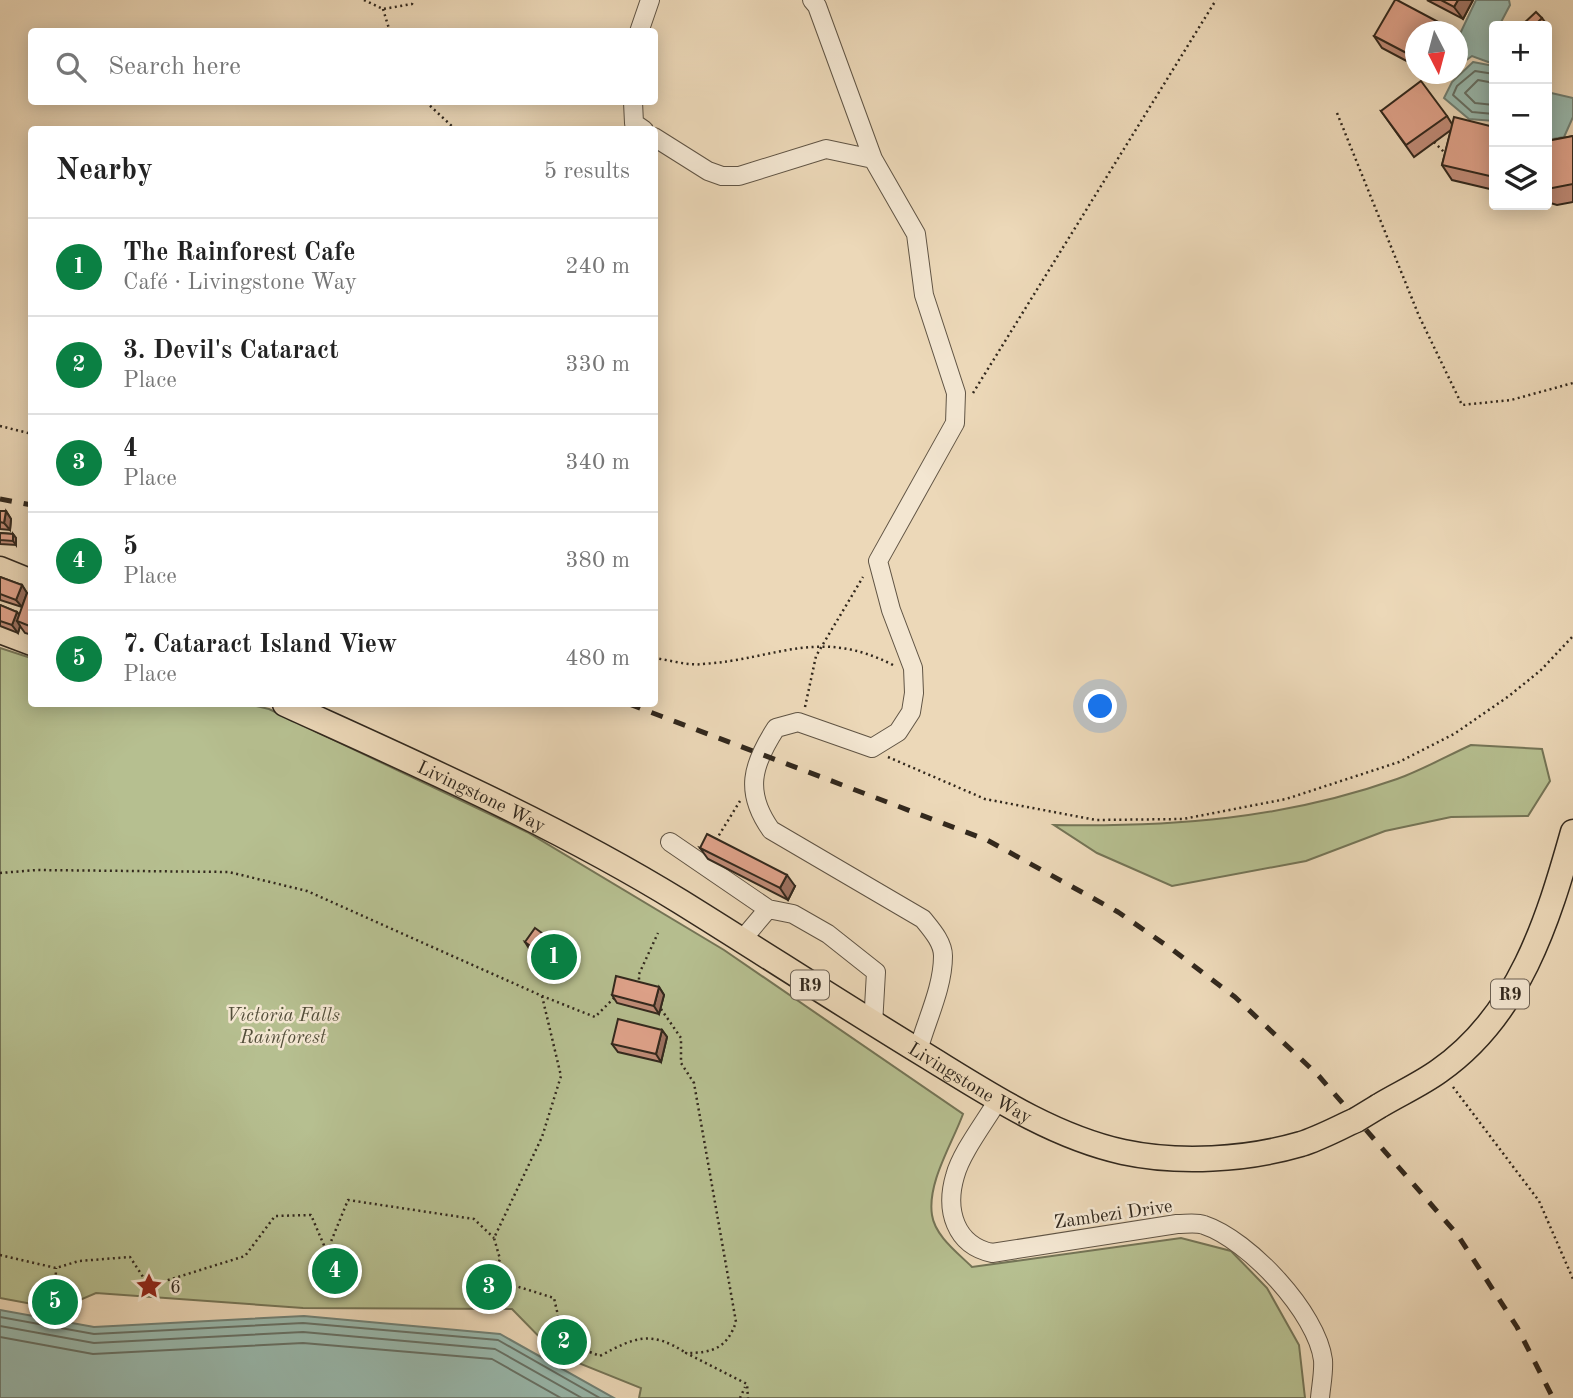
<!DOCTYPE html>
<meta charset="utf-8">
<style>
body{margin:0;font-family:"Old Standard TT",serif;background:#f6f6f6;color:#222}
.controls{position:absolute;right:21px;top:21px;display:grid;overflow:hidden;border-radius:7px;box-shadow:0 4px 18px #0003}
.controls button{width:63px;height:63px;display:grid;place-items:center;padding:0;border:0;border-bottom:2px solid #e0e0e0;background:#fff;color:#222;font:35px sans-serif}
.compass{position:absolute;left:1405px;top:21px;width:63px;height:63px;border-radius:50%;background:#fff;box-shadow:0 4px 18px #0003;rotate:174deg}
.you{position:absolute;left:1101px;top:707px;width:24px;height:24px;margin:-18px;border:5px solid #fff;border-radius:50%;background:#1a73e8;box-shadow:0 0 0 10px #1a73e833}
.badge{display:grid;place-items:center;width:46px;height:46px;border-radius:50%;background:#0b8043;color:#fff;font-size:23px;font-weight:700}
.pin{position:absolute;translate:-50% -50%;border:4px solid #fff;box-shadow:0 2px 7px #0006}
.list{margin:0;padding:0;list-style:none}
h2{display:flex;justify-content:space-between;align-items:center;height:91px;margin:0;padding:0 28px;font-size:30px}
h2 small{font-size:23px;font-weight:400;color:#767676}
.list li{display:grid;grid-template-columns:46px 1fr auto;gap:21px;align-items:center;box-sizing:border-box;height:98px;padding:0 28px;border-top:2px solid #e0e0e0}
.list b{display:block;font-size:26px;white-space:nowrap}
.list p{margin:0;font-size:23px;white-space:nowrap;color:#767676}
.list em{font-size:23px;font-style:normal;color:#767676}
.icon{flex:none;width:38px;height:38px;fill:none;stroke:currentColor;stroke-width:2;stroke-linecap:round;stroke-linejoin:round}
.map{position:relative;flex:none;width:1573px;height:1398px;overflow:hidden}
.search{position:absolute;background:#fff;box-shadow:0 4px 18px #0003;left:28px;top:28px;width:630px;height:77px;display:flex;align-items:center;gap:18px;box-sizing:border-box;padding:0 24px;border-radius:7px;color:#767676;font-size:26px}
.panel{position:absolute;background:#fff;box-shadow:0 4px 18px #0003;left:28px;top:126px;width:630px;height:581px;border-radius:7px}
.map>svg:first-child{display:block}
.green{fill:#b6bf90;stroke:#747456;stroke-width:2}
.water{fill:#99baaf;stroke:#708075;stroke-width:2}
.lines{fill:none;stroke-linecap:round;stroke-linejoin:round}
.shore{stroke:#667166;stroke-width:2}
.minor-casing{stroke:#605444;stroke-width:20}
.highway-casing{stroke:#32281d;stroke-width:27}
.path{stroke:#32281d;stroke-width:2.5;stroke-dasharray:2 3.5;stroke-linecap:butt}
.minor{stroke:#f3e6d1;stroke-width:18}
.highway{stroke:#ecd8b8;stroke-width:24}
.rail{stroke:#32281d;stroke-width:5;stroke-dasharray:12 12;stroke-linecap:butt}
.highway-bridge-casing{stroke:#32281d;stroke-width:27;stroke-linecap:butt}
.highway-bridge{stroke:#ecd8b8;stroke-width:24}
.wall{fill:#c18c78;stroke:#32281d;stroke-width:2}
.shaded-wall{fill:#9d7261;stroke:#32281d;stroke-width:2}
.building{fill:#e0a38b;stroke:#32281d;stroke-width:2}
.labels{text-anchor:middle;stroke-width:5;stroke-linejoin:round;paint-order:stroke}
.shield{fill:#f3e6d1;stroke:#6c6153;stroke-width:2}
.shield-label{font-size:18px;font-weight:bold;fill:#32281d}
.street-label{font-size:19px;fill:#32281d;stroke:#f3e6d1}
.park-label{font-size:19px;font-style:italic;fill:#534e3a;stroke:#f3e6d1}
.poi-label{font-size:19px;fill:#32281d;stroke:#f3e6d1;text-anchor:start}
</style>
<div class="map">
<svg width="1573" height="1398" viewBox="0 0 1573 1398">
<rect width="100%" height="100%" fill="#ecd8b8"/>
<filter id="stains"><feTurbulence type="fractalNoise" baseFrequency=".00286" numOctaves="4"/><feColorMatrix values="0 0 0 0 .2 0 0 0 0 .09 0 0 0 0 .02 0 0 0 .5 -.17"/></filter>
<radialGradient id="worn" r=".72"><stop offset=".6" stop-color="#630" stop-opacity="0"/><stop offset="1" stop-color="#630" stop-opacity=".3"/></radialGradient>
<path class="green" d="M 0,648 L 31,658 L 32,704 L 248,704 L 269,709 L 527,832 L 724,950 L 963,1114 C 952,1144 927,1183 932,1215 C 935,1236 958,1253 972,1267 L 1181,1238 L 1231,1251 L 1267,1288 L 1299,1345 L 1305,1398 L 639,1398 L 641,1388 L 556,1354 L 512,1309 L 303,1308 L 96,1293 L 59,1309 L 0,1298 Z
M 1471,745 L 1542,749 L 1550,781 L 1528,816 L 1451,817 L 1385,831 L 1306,861 L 1172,886 L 1097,853 L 1054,825 C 1173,827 1284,819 1397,779 C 1422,770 1447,756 1471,745 Z"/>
<path class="water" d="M 1476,0 L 1509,0 L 1510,5 L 1499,26 L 1494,26 L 1494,60 L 1491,63 L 1472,56 L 1458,66 L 1458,38 Z
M 1473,62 L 1494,66 L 1494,121 L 1469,119 L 1444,98 L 1452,82 Z
M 1547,92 L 1573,98 L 1573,117 L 1564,137 L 1547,140 Z
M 0,1310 L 94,1327 L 304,1316 L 500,1334 L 614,1398 L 0,1398 Z"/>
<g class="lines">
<path class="shore" d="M 1494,74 L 1475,71 L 1457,86 L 1453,95 L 1472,112 L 1494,114
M 1494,83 L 1478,80 L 1465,93 L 1475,103 L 1494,105
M 0,1317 L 94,1334 L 303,1323 L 498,1340 L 600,1398
M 0,1326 L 94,1343 L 303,1332 L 495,1349 L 582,1398
M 0,1337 L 93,1354 L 303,1343 L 492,1359 L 561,1398"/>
<defs>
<path id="minor" d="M 812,0 L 817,6 L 873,159 L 916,234 L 924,295 L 956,393 L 955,423 L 878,561 L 891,610 L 913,668 L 914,693 L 911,712 L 898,732 L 872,748 L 798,722 L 776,728 C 752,765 744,792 771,830 L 923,919 C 931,929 943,942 943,956 C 943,988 926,1021 918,1051
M 639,32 L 650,0
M 633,102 L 634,123 L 644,130
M 654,137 L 708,171 L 722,176 L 739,176 L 826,149 L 873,159
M 670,842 L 768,909 L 793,914 L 828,934 L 876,972 L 873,1025
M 741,941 L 768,909
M 998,1100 C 985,1122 961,1153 955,1176 C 945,1210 955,1245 992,1253 L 1177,1224 C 1186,1224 1196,1222 1204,1225 C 1249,1240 1317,1313 1323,1360 C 1324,1372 1321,1386 1320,1398"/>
<g id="highway">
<path d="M 0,569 L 32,582"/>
<path d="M 0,631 L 32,643"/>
<path id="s1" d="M 285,704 C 419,765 556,825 681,902 C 763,953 843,1005 925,1055 C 987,1093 1051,1136 1123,1152 C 1179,1164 1246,1160 1301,1144 C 1320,1138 1338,1128 1356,1120"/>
<path d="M 1379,1106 C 1399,1094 1421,1084 1439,1071 C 1519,1015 1548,921 1573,832"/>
</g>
</defs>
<use href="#minor" class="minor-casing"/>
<use href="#highway" class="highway-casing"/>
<path class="path" d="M 364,0 L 383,9 L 412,4 L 414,0
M 383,9 L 390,32
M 426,102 L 456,130
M 1337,113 L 1419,316 L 1462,405 L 1511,400 L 1573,383
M 1434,142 L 1445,153
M 973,393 L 1216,0
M 0,426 L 32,434
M 654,658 C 670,660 688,666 703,664 C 777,659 819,627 893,665
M 805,707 L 816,656 L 863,577
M 888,757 L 985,799 L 1096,820 L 1183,819 L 1286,799 L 1399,762 L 1454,734 L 1509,696 L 1541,670 L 1573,636
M 716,840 L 740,801
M 0,873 L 37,870 L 229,872 L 307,891 L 542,996 L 595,1017 L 615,997
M 639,985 L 639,974 L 658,933
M 542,996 L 561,1076 L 542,1137 L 494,1238 L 500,1259 L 489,1287 L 503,1282 L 554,1298 L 564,1342 L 600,1356 C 635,1337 651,1330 686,1353
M 661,1009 L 681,1038 L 681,1063 L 694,1083 L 736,1322 C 727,1348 713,1353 686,1353 L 747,1384 L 748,1398
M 1453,1087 L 1539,1201 L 1573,1279
M 0,1255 L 56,1268 L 79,1261 L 130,1257 L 149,1286 L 245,1256 L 275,1216 L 311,1215 L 335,1271 L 330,1244 L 348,1200 L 474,1219 L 494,1238
M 55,1302 L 56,1268
M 740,1398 L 745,1387"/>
<use href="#minor" class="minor"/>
<use href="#highway" class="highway"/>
<path class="rail" d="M 0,499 L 32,505
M 629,704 L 987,840 L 1118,912 L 1173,950 L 1235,997 L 1318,1075 L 1457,1234 L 1517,1327 L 1553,1398"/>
<defs>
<path id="highway-bridge" d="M 1356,1120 L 1379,1106"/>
</defs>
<use href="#highway-bridge" class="highway-bridge-casing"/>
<use href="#highway-bridge" class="highway-bridge"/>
</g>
<path class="wall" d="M 1427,0 L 1473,0 L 1463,19 Z
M 1542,18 L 1545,22 L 1541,26 L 1525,26 L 1523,24 Z
M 1416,32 L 1416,66 L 1382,48 L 1374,36 Z
M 1381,111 L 1447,116 L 1452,124 L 1494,127 L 1494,190 L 1452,180 L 1442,165 L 1451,130 L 1414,157 Z
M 1573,136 L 1573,202 L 1557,205 L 1547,202 L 1547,141 Z
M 0,511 L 6,511 L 11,519 L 10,530 L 0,529 Z
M 0,533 L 13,534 L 16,538 L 16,545 L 0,544 Z
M 0,577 L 22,585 L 27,593 L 22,607 L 0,600 Z
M 32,594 L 32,635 L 25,633 L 20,626 L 18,633 L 0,626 L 0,605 L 17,612 L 19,615 Z
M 700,848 L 795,886 L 788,900 L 708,859 Z
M 525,942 L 573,960 L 563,973 L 530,950 Z
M 659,987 L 664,995 L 659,1014 L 617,1003 L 612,995 Z
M 662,1030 L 667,1037 L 661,1062 L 618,1052 L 612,1044 Z"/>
<path class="shaded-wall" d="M 1458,0 L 1473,0 L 1463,19 L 1454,7 Z
M 1444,25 L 1449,32 L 1441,32 Z
M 6,511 L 11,519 L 10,530 L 4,523 Z
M 13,534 L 16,538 L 16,545 L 13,541 Z
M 22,585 L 27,593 L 22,607 L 16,600 Z
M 17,612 L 23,620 L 17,621 L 20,626 L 18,633 L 12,625 Z
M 787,875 L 795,886 L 788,900 L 780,888 Z
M 568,952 L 573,960 L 563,973 L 557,966 Z
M 659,987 L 664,995 L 659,1014 L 654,1006 Z
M 662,1030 L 667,1037 L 661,1062 L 656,1054 Z"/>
<path class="building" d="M 1395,0 L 1397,0 L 1444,25 L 1441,32 L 1416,32 L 1416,58 L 1374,36 Z
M 1441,0 L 1458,0 L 1454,7 Z
M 1536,12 L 1542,18 L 1534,26 L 1526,26 L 1523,24 Z
M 1421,81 L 1447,116 L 1406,145 L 1381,111 Z
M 1454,117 L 1494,127 L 1494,177 L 1442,165 Z
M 1573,136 L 1573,184 L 1547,189 L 1547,141 Z
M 0,511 L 6,511 L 4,523 L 0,522 Z
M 0,533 L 13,534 L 13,541 L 0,540 Z
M 0,577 L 22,585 L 16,600 L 0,594 Z
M 27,593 L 32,594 L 32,627 L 17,621 Z
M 0,605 L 17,612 L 12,625 L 0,621 Z
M 707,834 L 787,875 L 780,888 L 700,848 Z
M 535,928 L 568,952 L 557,966 L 525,942 Z
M 616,976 L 659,987 L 654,1006 L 612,995 Z
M 618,1019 L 662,1030 L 656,1054 L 612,1044 Z"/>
<defs>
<symbol id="sight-bare" viewBox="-9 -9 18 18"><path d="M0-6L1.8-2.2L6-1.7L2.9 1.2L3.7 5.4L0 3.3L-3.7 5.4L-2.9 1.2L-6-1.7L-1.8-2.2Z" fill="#8f2418" stroke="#f3e6d1" stroke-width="2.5" paint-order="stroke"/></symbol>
</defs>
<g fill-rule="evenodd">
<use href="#sight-bare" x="130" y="1267" width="38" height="38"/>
</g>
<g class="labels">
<g class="shield">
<rect x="791" y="970.5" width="38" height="29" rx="5"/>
<rect x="1491" y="979.5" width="38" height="29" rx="5"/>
</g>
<g class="shield-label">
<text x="810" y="991">R9</text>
<text x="1510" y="1000">R9</text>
</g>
<g class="street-label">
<text dy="7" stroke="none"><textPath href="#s1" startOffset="217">Livingstone Way</textPath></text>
<text dy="7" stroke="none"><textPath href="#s1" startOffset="784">Livingstone Way</textPath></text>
<text transform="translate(1113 1213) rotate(-8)" y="7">Zambezi Drive</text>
</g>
<g class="park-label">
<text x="283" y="1021">Victoria Falls<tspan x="283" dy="22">Rainforest</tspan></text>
</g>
<g class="poi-label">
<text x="170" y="1293">6</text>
</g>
</g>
<rect width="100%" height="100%" filter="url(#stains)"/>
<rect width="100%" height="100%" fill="url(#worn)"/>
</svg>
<div class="controls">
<button>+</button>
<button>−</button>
<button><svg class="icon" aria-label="layers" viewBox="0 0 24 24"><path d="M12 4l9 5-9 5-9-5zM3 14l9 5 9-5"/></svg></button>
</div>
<svg class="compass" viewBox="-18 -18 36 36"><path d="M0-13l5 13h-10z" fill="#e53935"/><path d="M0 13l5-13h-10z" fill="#767676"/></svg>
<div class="you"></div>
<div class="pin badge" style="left:554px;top:957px">1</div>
<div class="pin badge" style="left:564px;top:1342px">2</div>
<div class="pin badge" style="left:489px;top:1287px">3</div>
<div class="pin badge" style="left:335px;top:1271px">4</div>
<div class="pin badge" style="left:55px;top:1302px">5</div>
<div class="search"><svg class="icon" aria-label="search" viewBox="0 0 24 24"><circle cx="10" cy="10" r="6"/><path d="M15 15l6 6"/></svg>Search here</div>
<section class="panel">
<h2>Nearby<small>5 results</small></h2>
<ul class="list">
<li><span class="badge">1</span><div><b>The Rainforest Cafe</b><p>Café · Livingstone Way</p></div><em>240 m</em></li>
<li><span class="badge">2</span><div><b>3. Devil's Cataract</b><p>Place</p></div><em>330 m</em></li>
<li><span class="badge">3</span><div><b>4</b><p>Place</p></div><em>340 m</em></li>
<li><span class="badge">4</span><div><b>5</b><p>Place</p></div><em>380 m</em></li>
<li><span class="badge">5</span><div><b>7. Cataract Island View</b><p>Place</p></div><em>480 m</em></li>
</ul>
</section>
</div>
